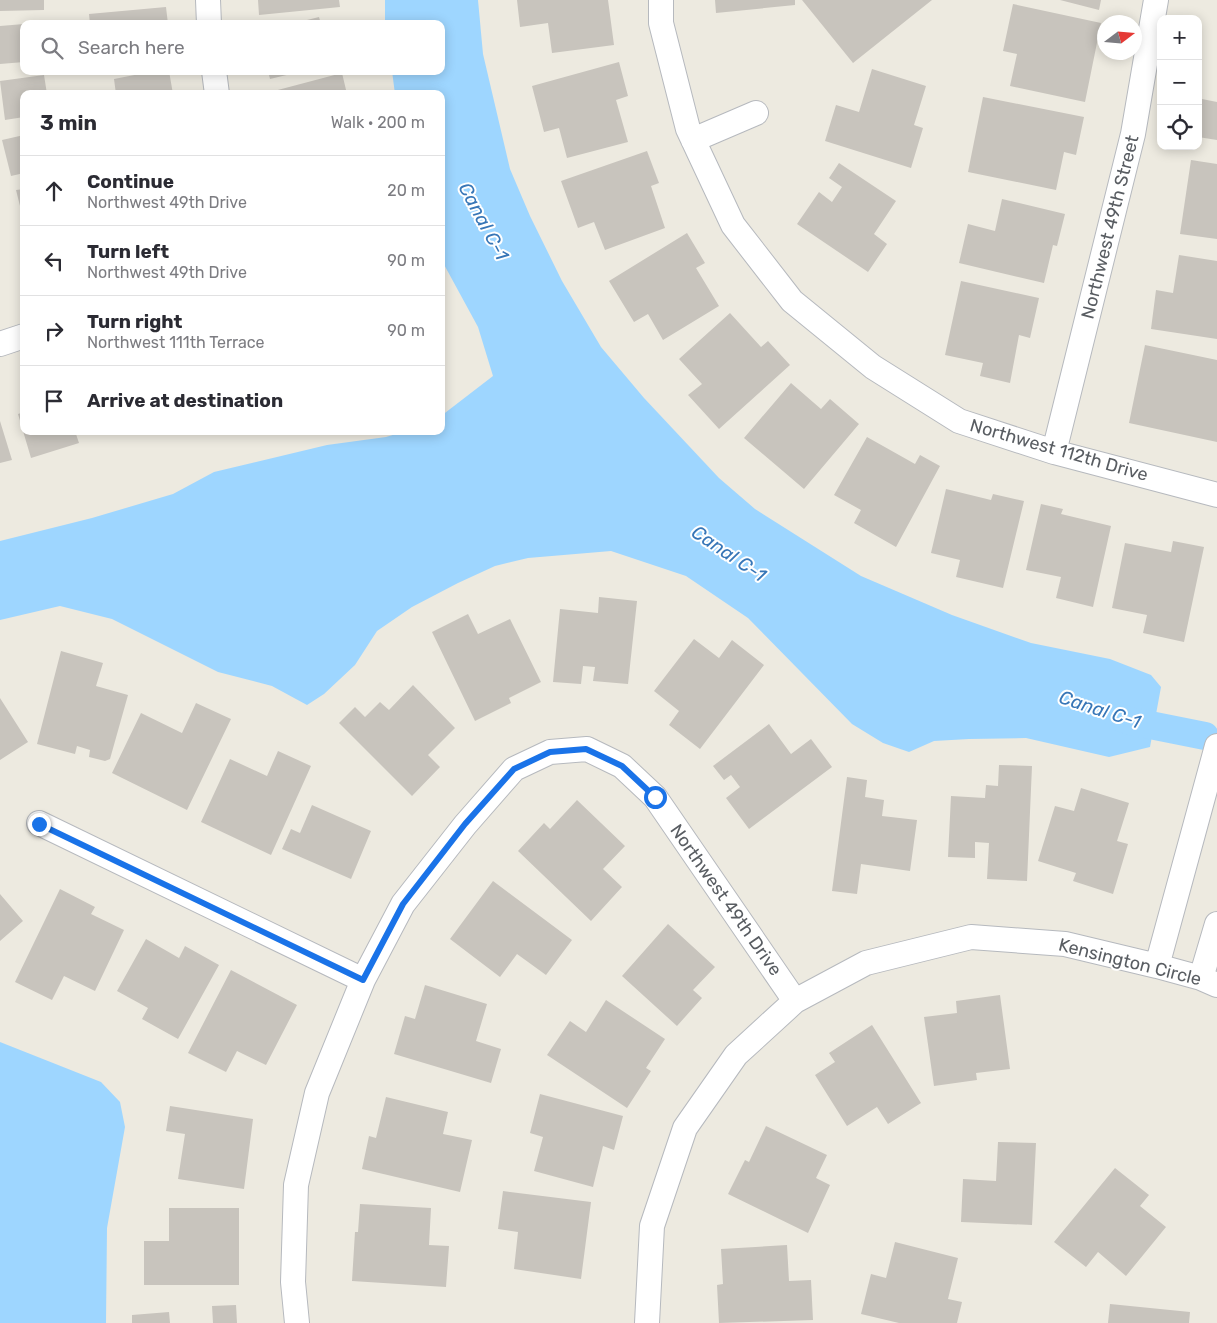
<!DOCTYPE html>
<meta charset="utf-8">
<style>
body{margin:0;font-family:Rubik,sans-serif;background:#f7f7f7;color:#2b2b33}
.controls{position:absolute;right:15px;top:15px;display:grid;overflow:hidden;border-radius:10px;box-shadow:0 2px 12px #0003}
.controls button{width:45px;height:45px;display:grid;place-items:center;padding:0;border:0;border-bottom:1px solid #e1e1e2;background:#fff;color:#2b2b33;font:25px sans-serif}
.compass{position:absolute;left:1097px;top:15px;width:45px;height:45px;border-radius:50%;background:#fff;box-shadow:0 2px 12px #0003;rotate:74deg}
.stop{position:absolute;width:15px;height:15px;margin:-11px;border:4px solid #1a73e8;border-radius:50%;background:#fff}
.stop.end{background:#1a73e8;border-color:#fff;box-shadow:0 1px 5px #0008}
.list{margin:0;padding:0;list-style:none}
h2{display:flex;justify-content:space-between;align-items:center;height:65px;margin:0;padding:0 20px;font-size:21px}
h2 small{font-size:16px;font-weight:400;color:#7c7c81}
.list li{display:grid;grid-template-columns:32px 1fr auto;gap:15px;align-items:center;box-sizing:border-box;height:70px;padding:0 20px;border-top:1px solid #e1e1e2}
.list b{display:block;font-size:19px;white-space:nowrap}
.list p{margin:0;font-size:16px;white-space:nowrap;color:#7c7c81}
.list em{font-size:16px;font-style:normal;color:#7c7c81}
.icon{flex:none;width:28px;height:28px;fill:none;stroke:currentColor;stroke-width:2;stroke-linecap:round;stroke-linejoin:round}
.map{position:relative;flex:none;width:1217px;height:1323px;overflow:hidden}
.search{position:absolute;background:#fff;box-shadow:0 2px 12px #0003;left:20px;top:20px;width:425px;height:55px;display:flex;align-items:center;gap:12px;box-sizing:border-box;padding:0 18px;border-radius:10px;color:#7c7c81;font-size:19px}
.panel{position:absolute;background:#fff;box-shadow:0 2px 12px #0003;left:20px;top:90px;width:425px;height:345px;border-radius:10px}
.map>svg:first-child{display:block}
.water{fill:#9ed6ff}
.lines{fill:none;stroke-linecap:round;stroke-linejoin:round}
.canal{stroke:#9ed6ff;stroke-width:28}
.building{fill:#c8c4bd}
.street-casing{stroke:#b6b9be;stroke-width:26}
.street{stroke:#fff;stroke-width:24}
.route{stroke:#1a73e8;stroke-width:6}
.labels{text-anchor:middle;stroke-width:4;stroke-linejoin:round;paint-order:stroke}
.street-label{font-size:18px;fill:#595d62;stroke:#fff}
.water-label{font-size:19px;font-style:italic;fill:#3776b7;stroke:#fff}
</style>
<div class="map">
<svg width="1217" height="1323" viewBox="0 0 1217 1323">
<rect width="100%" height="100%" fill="#edeae0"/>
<path class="water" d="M 385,0 L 478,0 L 483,54 L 510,169 L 530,216 L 562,281 L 601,347 L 644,398 L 719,478 L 755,509 L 861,576 L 952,615 L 1031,643 L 1110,659 L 1151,675 L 1161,687 L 1150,747 L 1109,757 L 1026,738 L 969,739 L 934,741 L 909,752 L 883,743 L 852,724 L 748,618 L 686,576 L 611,551 L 528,558 L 495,566 L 458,583 L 412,607 L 377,631 L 355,665 L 324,694 L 307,705 L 272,686 L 218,672 L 112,619 L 60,606 L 0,620 L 0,541 L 92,518 L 173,494 L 214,472 L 327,445 L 386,437 L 406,431 L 441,431 L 441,416 L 493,376 L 478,327 L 441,259 L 441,94 L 395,94 L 392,71 L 441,71 L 441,24 L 385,24 Z
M 0,1042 L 101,1082 L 120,1102 L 125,1127 L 107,1228 L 106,1323 L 0,1323 Z"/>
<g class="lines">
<path class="canal" d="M 1117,716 L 1130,721 L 1205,736"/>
</g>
<path class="building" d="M 0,0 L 44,0 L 44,10 L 0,11 Z
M 258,0 L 339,0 L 340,7 L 259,15 Z
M 517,0 L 608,0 L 614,45 L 552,53 L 548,23 L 520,27 Z
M 715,0 L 795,0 L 795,5 L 716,13 Z
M 802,0 L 932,0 L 853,63 Z
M 1060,0 L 1101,0 L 1099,10 Z
M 1013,4 L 1101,23 L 1085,102 L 1010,86 L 1017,54 L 1003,51 Z
M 166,7 L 168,24 L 90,24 L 89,14 Z
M 319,17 L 321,24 L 295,24 L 295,23 Z
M 24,24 L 24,62 L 0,64 L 0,26 Z
M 619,62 L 628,96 L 616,100 L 628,142 L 567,158 L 559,128 L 544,132 L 532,86 Z
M 872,69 L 926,86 L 914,125 L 923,128 L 911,168 L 825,141 L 836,105 L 859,112 Z
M 155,71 L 169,71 L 173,94 L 116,94 L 114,79 Z
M 268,71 L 299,71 L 299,72 L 270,79 Z
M 342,73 L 347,94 L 275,94 L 274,91 Z
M 44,75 L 47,94 L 24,94 L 24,117 L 5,120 L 0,81 Z
M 983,97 L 1084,117 L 1076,155 L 1064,152 L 1056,190 L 968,172 Z
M 1202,99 L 1217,102 L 1217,140 L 1198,137 L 1198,118 Z
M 24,135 L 24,173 L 11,176 L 2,140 Z
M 647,151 L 659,183 L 651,186 L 665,228 L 605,250 L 594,222 L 578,228 L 561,181 Z
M 1191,160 L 1217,164 L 1217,239 L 1180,234 Z
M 839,163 L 896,201 L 874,234 L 887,244 L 868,272 L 797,224 L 819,192 L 832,202 L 842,187 L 829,178 Z
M 24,189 L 24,218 L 23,218 L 16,190 Z
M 1002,199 L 1065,214 L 1057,246 L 1053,245 L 1044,283 L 959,263 L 968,224 L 995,231 Z
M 687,233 L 705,263 L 696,268 L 719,306 L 663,340 L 648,314 L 634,322 L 609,281 Z
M 1179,255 L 1217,261 L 1217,339 L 1151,329 L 1156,290 L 1173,293 Z
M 961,281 L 1039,298 L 1030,338 L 1019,335 L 1010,383 L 980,376 L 983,363 L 945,355 Z
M 730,313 L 761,347 L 768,341 L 790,365 L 719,429 L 688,395 L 702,384 L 679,359 Z
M 1145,345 L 1217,360 L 1217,442 L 1129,423 Z
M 791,383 L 821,409 L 830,399 L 859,424 L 804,489 L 744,438 Z
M 24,412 L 24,431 L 75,431 L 79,443 L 31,458 L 18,414 Z
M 0,421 L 12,460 L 0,463 Z
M 867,437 L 915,464 L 920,455 L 940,466 L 896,547 L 854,523 L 861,510 L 834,495 Z
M 946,489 L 991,500 L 993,494 L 1024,501 L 1003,588 L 956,577 L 960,560 L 931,553 Z
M 1041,504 L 1063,509 L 1061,514 L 1111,526 L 1093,607 L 1056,598 L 1061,577 L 1026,570 Z
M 1173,541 L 1204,547 L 1184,642 L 1143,633 L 1147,615 L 1112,608 L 1125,543 L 1171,552 Z
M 599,597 L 637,601 L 628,684 L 593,681 L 595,667 L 583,666 L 581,684 L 553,682 L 560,609 L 598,613 Z
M 468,614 L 478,634 L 510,619 L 541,682 L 509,698 L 511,703 L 475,721 L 432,632 Z
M 694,639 L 719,658 L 732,640 L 764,665 L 700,749 L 669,725 L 679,711 L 654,691 Z
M 61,651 L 103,663 L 96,686 L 128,695 L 110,759 L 105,761 L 89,757 L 90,750 L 77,746 L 75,754 L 37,744 Z
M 413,685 L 455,728 L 428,755 L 440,767 L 412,796 L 339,723 L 355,707 L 365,717 L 380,702 L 389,710 Z
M 0,698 L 28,742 L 0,760 Z
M 196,703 L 231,719 L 187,810 L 112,773 L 141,713 L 182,733 Z
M 769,724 L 791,754 L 811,739 L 832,767 L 749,829 L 726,798 L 740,787 L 731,775 L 724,780 L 713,766 Z
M 278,751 L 311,766 L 271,855 L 201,822 L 230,759 L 267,776 Z
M 999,765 L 1032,766 L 1027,881 L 987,879 L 989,843 L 975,842 L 975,858 L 948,857 L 951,796 L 985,798 L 986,785 L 998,786 Z
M 847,777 L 867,780 L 865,797 L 884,800 L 882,816 L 917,820 L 910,871 L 861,864 L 857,894 L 832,891 Z
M 1081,788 L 1129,803 L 1117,841 L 1128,844 L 1113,894 L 1073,881 L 1076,873 L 1038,861 L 1055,806 L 1074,811 Z
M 577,800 L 625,846 L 603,869 L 622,887 L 591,921 L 518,851 L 544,823 L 550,829 Z
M 312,805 L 371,831 L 351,879 L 282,849 L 291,829 L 300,833 Z
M 493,881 L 572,940 L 546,975 L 517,954 L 500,977 L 450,939 Z
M 60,889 L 95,907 L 91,914 L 124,930 L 95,991 L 64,976 L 52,1000 L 15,982 Z
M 0,894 L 23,921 L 0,941 Z
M 668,924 L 715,967 L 693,990 L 702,998 L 677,1026 L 622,976 Z
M 146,939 L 179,958 L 185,946 L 219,965 L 178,1039 L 142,1019 L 148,1008 L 117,991 Z
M 231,970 L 297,1005 L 266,1065 L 237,1051 L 226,1072 L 188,1053 Z
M 425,985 L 487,1004 L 476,1041 L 501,1049 L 491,1083 L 394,1054 L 405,1016 L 415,1019 Z
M 1000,995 L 1010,1069 L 976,1073 L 977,1080 L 934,1086 L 924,1017 L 957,1013 L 956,1001 Z
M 606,1000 L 665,1039 L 646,1068 L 651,1071 L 627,1108 L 547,1055 L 570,1021 L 586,1032 Z
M 872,1025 L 921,1103 L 888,1124 L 877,1107 L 847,1126 L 815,1075 L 835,1062 L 829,1053 Z
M 540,1094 L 623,1116 L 614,1150 L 603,1146 L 593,1187 L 534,1171 L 543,1137 L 530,1133 Z
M 386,1097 L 448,1112 L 443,1134 L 472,1140 L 460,1192 L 362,1169 L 369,1136 L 376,1138 Z
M 170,1106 L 253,1119 L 244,1189 L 178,1179 L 185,1134 L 166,1131 Z
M 766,1126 L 827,1155 L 816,1178 L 830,1185 L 808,1233 L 728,1194 L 745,1160 L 749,1162 Z
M 998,1142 L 1036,1143 L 1032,1225 L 961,1222 L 963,1179 L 996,1181 Z
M 1115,1168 L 1149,1195 L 1140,1206 L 1166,1227 L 1126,1276 L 1098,1252 L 1086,1267 L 1054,1242 Z
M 503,1191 L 591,1202 L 581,1279 L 514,1269 L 518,1232 L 498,1229 Z
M 360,1204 L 431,1208 L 429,1245 L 449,1246 L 446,1287 L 352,1281 L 355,1232 L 358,1232 Z
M 169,1208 L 239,1208 L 239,1285 L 144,1285 L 144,1241 L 169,1241 Z
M 895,1242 L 958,1258 L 948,1299 L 962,1302 L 957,1323 L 899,1323 L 861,1314 L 871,1274 L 886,1278 Z
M 787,1245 L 789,1281 L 811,1280 L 813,1320 L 719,1323 L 717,1285 L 723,1284 L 721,1249 Z
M 1110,1304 L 1190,1312 L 1189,1323 L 1108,1323 Z
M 236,1305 L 237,1323 L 213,1323 L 212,1306 Z
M 169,1312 L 170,1323 L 132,1323 L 132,1315 Z"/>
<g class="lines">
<defs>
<path id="street" d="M 208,0 L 209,24
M 661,0 L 661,23 L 688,129 L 733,225 L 792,301 L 873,367 L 959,421 L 1054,452 L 1217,495
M 214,71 L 217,94
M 693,140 L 756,113
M 0,344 L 24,336
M 1054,452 L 1133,134 L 1156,0
M 39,823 L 363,980
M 1157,966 L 1217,746
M 1201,978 L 1217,924
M 297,1323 L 293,1282 L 296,1185 L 317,1093 L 363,980 L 403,904 L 465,825 L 514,769 L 550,752 L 587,749 L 622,766 L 655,797 L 795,1001
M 647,1323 L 652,1226 L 685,1128 L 736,1055 L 795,1001 L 866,963 L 971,937 L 1065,944 L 1157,966 L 1201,978 L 1217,985"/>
</defs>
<use href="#street" class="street-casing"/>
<use href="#street" class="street"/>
</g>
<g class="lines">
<path class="route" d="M 39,824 L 363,980 L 403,904 L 465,824 L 514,769 L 550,752 L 586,749 L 622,766 L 655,797"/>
</g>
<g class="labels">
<g class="street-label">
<text transform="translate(1110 227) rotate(-76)" y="6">Northwest 49th Street</text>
<text transform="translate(1059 450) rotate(16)" y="6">Northwest 112th Drive</text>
<text transform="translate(726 900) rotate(55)" y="6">Northwest 49th Drive</text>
<text transform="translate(1130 962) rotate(14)" y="6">Kensington Circle</text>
</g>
<g class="water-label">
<text transform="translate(484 221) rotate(62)" y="7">Canal C-1</text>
<text transform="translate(729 553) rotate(34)" y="7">Canal C-1</text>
<text transform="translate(1100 709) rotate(18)" y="7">Canal C-1</text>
</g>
</g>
</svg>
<div class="controls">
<button>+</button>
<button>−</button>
<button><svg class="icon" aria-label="locate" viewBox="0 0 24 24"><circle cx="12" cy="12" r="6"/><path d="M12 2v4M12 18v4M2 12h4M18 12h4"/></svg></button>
</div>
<svg class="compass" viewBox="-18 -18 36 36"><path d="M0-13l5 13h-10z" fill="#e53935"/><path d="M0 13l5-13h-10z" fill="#7c7c81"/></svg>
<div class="stop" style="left:655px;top:797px"></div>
<div class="stop end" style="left:39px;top:824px"></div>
<div class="search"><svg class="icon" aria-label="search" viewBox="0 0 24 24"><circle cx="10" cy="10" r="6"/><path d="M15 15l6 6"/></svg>Search here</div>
<section class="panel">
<h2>3 min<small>Walk · 200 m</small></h2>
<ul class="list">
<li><svg class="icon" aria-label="ahead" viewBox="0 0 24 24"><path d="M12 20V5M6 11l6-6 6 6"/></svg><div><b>Continue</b><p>Northwest 49th Drive</p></div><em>20 m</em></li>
<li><svg class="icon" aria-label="left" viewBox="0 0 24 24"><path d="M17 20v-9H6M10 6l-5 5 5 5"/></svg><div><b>Turn left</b><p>Northwest 49th Drive</p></div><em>90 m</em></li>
<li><svg class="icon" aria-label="right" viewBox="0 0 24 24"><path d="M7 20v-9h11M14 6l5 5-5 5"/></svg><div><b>Turn right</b><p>Northwest 111th Terrace</p></div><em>90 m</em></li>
<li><svg class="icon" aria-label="arrive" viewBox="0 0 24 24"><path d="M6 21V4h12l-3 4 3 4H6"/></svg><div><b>Arrive at destination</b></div></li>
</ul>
</section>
</div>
